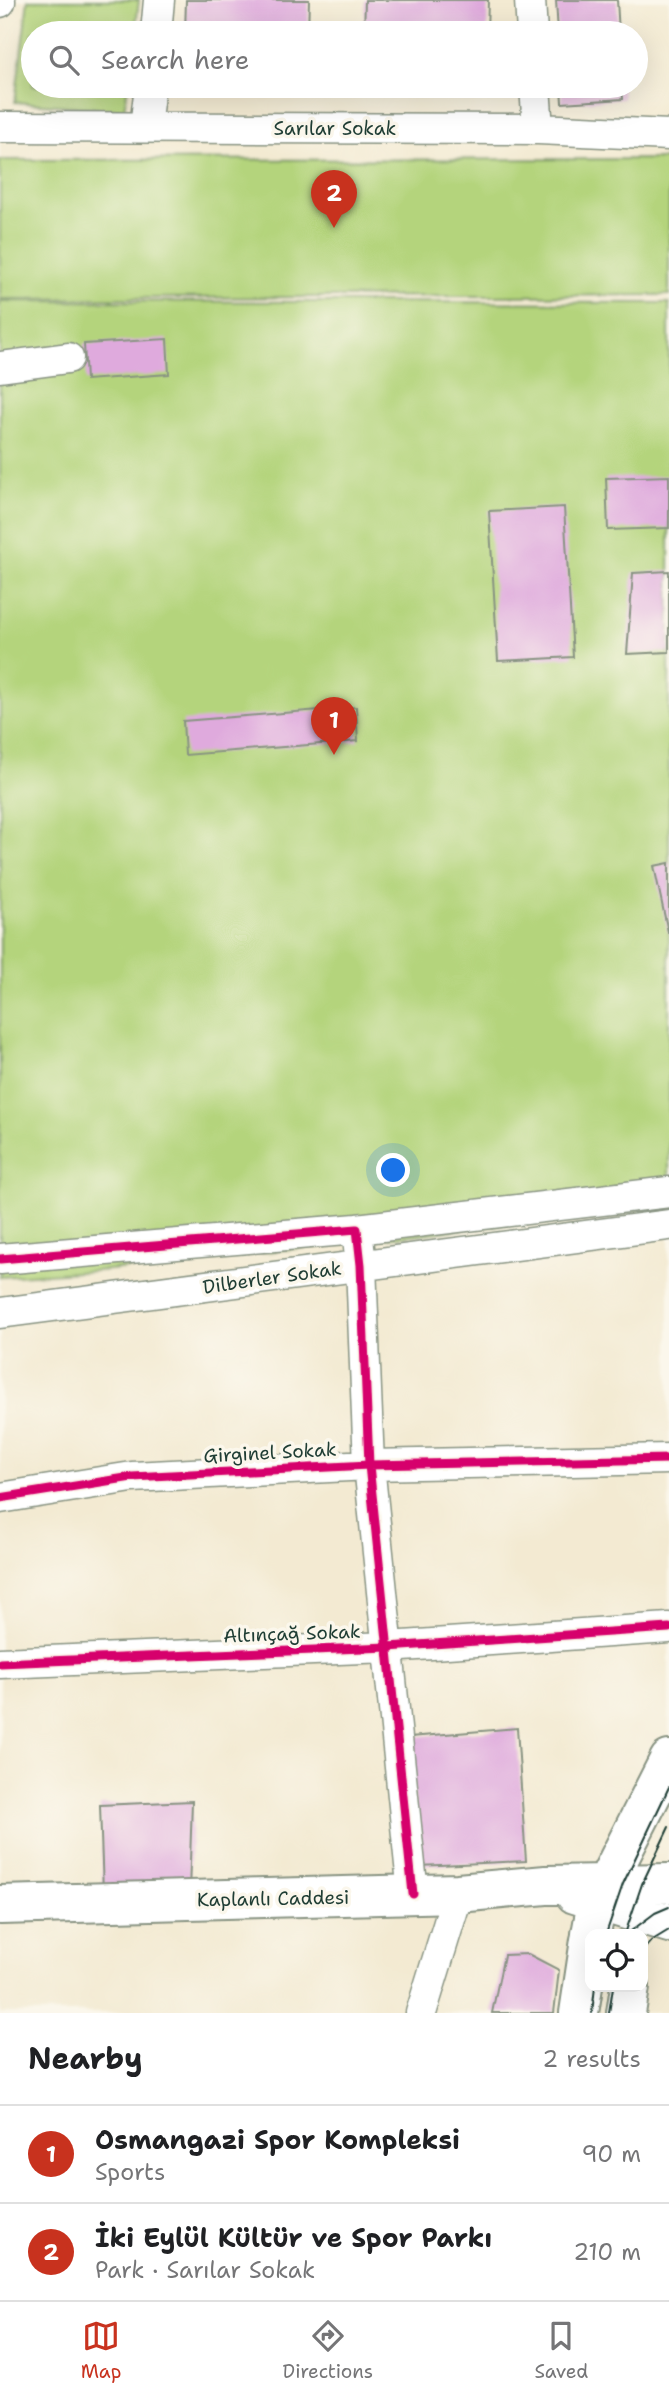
<!DOCTYPE html>
<meta charset="utf-8">
<style>
body{margin:0;font-family:"Shantell Sans",sans-serif;background:#f6f6f6;color:#202124}
.controls{position:absolute;right:21px;bottom:21px;display:grid;overflow:hidden;border-radius:14px;box-shadow:0 7px 28px #0002}
.controls button{width:63px;height:63px;display:grid;place-items:center;padding:0;border:0;border-bottom:2px solid #e0e0e0;background:#fff;color:#202124;font:35px sans-serif}
.you{position:absolute;left:394px;top:1171px;width:24px;height:24px;margin:-18px;border:5px solid #fff;border-radius:50%;background:#1a73e8;box-shadow:0 0 0 10px #1a73e833}
.badge{display:grid;place-items:center;width:46px;height:46px;border-radius:50%;background:#c8321e;color:#fff;font-size:23px;font-weight:700}
.pin{position:absolute;translate:-50% -58px;filter:drop-shadow(0 2px 4px #0008)}
.pin::after{content:'';position:absolute;top:37px;width:24px;height:21px;background:inherit;clip-path:polygon(0 0,100% 0,50% 100%)}
.list{margin:0;padding:0;list-style:none}
h2{display:flex;justify-content:space-between;align-items:center;height:91px;margin:0;padding:0 28px;font-size:30px}
h2 small{font-size:23px;font-weight:400;color:#757577}
.list li{display:grid;grid-template-columns:46px 1fr auto;gap:21px;align-items:center;box-sizing:border-box;height:98px;padding:0 28px;border-top:2px solid #e0e0e0}
.list b{display:block;font-size:26px;white-space:nowrap}
.list p{margin:0;font-size:23px;white-space:nowrap;color:#757577}
.list em{font-size:23px;font-style:normal;color:#757577}
.icon{flex:none;width:38px;height:38px;fill:none;stroke:currentColor;stroke-width:2;stroke-linecap:round;stroke-linejoin:round}
.map{position:relative;flex:none;width:669px;height:2013px;overflow:hidden}
.search{position:absolute;background:#fff;box-shadow:0 7px 28px #0002;left:21px;right:21px;top:21px;height:77px;display:flex;align-items:center;gap:18px;box-sizing:border-box;padding:0 24px;border-radius:38px;color:#757577;font-size:26px}
.sheet{height:287px;background:#fff}
nav{display:flex;justify-content:space-around;align-items:center;box-sizing:border-box;height:98px;border-top:2px solid #e0e0e0;background:#fff;font-size:19px;color:#757577}
nav a{display:grid;justify-items:center;gap:4px}
nav .on{color:#c8321e}
.map>svg:first-child{display:block}
.green{fill:#b4d47b;stroke:#6a8858;stroke-width:2}
.building{fill:#dfaadd}
.lines{fill:none;stroke-linecap:round;stroke-linejoin:round}
.minor-casing{stroke:#899483;stroke-width:33}
.secondary-casing{stroke:#899483;stroke-width:42}
.minor{stroke:#fff;stroke-width:30}
.secondary{stroke:#fff;stroke-width:38}
.tram{stroke:#1f3d34;stroke-width:2}
.cycleway-casing{stroke:#fbf7ec;stroke-width:13}
.cycleway{stroke:#d6006c;stroke-width:9}
.labels{text-anchor:middle;stroke-width:7;stroke-linejoin:round;paint-order:stroke}
.street-label{font-size:19px;fill:#1f3d34;stroke:#fbf7ec}
</style>
<div class="map">
<svg width="669" height="2013" viewBox="0 0 669 2013">
<rect width="100%" height="100%" fill="#fbf7ec"/>
<filter id="ink" filterUnits="userSpaceOnUse"><feTurbulence type="fractalNoise" baseFrequency=".0143" numOctaves="2"/><feDisplacementMap in="SourceGraphic" scale="14" xChannelSelector="R" yChannelSelector="G"/><feConvolveMatrix kernelMatrix="1 2 1 2 8 2 1 2 1" color-interpolation-filters="sRGB"/></filter>
<filter id="wash" filterUnits="userSpaceOnUse"><feTurbulence type="fractalNoise" baseFrequency=".00686" numOctaves="4" result="noise"/><feDisplacementMap in="SourceGraphic" scale="28" xChannelSelector="R" yChannelSelector="G"/><feGaussianBlur stdDeviation="1.57" result="paint"/><feColorMatrix in="noise" values="0 0 0 0 0 0 0 0 0 0 0 0 0 0 0 0 0 1.4 0 .05"/><feComposite in="paint" operator="in"/></filter>
<g filter="url(#wash)">
<rect width="100%" height="100%" fill="#f3ead2"/>
<path class="green" d="M 28,0 L 139,0 L 135,33 L 33,33 L 33,86 L 128,86 L 124,110 L 15,102 Z
M 669,159 L 669,295 L 0,299 L 0,160 Z
M 0,301 L 669,303 L 669,1206 L 109,1270 L 0,1277 Z"/>
<g id="blocks">
<path class="building" d="M 186,0 L 309,0 L 308,33 L 185,33 Z
M 365,0 L 488,0 L 487,33 L 364,33 Z
M 556,0 L 617,0 L 619,33 L 558,33 Z
M 561,86 L 622,86 L 623,99 L 562,103 Z
M 167,339 L 169,374 L 86,380 L 84,344 Z
M 669,476 L 669,528 L 608,530 L 606,478 Z
M 564,507 L 573,657 L 498,661 L 489,511 Z
M 669,571 L 669,652 L 627,654 L 633,573 Z
M 356,707 L 358,741 L 185,755 L 183,721 Z
M 669,863 L 669,932 L 668,932 L 654,866 Z
M 517,1728 L 526,1861 L 419,1866 L 410,1737 Z
M 192,1801 L 189,1892 L 103,1892 L 100,1805 Z
M 528,1954 L 559,1970 L 554,2013 L 492,2013 L 504,1955 Z"/>
</g>
</g>
<g filter="url(#ink)">
<use href="#blocks" fill-opacity="0" stroke="#899483" stroke-width="2"/>
<g class="lines">
<defs>
<path id="minor" d="M 530,0 L 532,33
M 0,2 L 0,0
M 156,33 L 159,0
M 535,86 L 538,129
M 0,127 L 538,129 L 669,135
M 145,127 L 150,86
M 0,367 L 68,358
M 357,1229 L 669,1192
M 0,1259 L 357,1229 L 361,1265 L 369,1465 L 413,1894
M 0,1313 L 669,1225
M 0,1498 L 132,1477 L 369,1465 L 669,1459
M 0,1663 L 388,1647 L 669,1628
M 421,2013 L 458,1893"/>
<path id="secondary" d="M 575,1894 L 669,1923
M 0,1905 L 458,1893 L 546,1885 L 669,1883
M 591,1934 L 597,1902 L 669,1760
M 579,2013 L 590,1940
M 626,2013 L 630,1987"/>
</defs>
<use href="#minor" class="minor-casing"/>
<use href="#secondary" class="secondary-casing"/>
<use href="#minor" class="minor"/>
<use href="#secondary" class="secondary"/>
<path class="tram" d="M 606,1934 L 623,1884 L 669,1787
M 625,1934 L 642,1884 L 669,1827
M 627,1934 L 655,1913 L 669,1907
M 643,1950 L 651,1941 L 669,1930
M 592,2013 L 595,1987
M 609,2013 L 613,1987"/>
<defs>
<path id="cycleway" d="M 0,1259 L 357,1229 L 361,1265 L 369,1465 L 413,1894
M 0,1498 L 132,1477 L 369,1465 L 669,1459
M 0,1663 L 388,1647 L 669,1628"/>
</defs>
<use href="#cycleway" class="cycleway-casing"/>
<use href="#cycleway" class="cycleway"/>
</g>
</g>
<g class="labels">
<g class="street-label">
<text x="335" y="135">Sarılar Sokak</text>
<text transform="translate(272 1277) rotate(-8)" y="7">Dilberler Sokak</text>
<text transform="translate(270 1452) rotate(-3)" y="7">Girginel Sokak</text>
<text transform="translate(292 1633) rotate(-2)" y="7">Altınçağ Sokak</text>
<text transform="translate(273 1898) rotate(-1)" y="7">Kaplanlı Caddesi</text>
</g>
</g>
</svg>
<div class="controls">
<button><svg class="icon" aria-label="locate" viewBox="0 0 24 24"><circle cx="12" cy="12" r="6"/><path d="M12 2v4M12 18v4M2 12h4M18 12h4"/></svg></button>
</div>
<div class="you"></div>
<div class="pin badge" style="left:334px;top:755px">1</div>
<div class="pin badge" style="left:334px;top:228px">2</div>
<div class="search"><svg class="icon" aria-label="search" viewBox="0 0 24 24"><circle cx="10" cy="10" r="6"/><path d="M15 15l6 6"/></svg>Search here</div>
</div>
<section class="sheet">
<h2>Nearby<small>2 results</small></h2>
<ul class="list">
<li><span class="badge">1</span><div><b>Osmangazi Spor Kompleksi</b><p>Sports</p></div><em>90 m</em></li>
<li><span class="badge">2</span><div><b>İki Eylül Kültür ve Spor Parkı</b><p>Park · Sarılar Sokak</p></div><em>210 m</em></li>
</ul>
</section>
<nav>
<a class="on"><svg class="icon" aria-label="map" viewBox="0 0 24 24"><path d="M3 6l6-2 6 2 6-2v14l-6 2-6-2-6 2zM9 4v14M15 6v14"/></svg>Map</a>
<a><svg class="icon" aria-label="directions" viewBox="0 0 24 24"><path d="M12 3l9 9-9 9-9-9zM9 14v-3h6M13 9l2 2-2 2"/></svg>Directions</a>
<a><svg class="icon" aria-label="saved" viewBox="0 0 24 24"><path d="M7 4h10v16l-5-4-5 4z"/></svg>Saved</a>
</nav>
